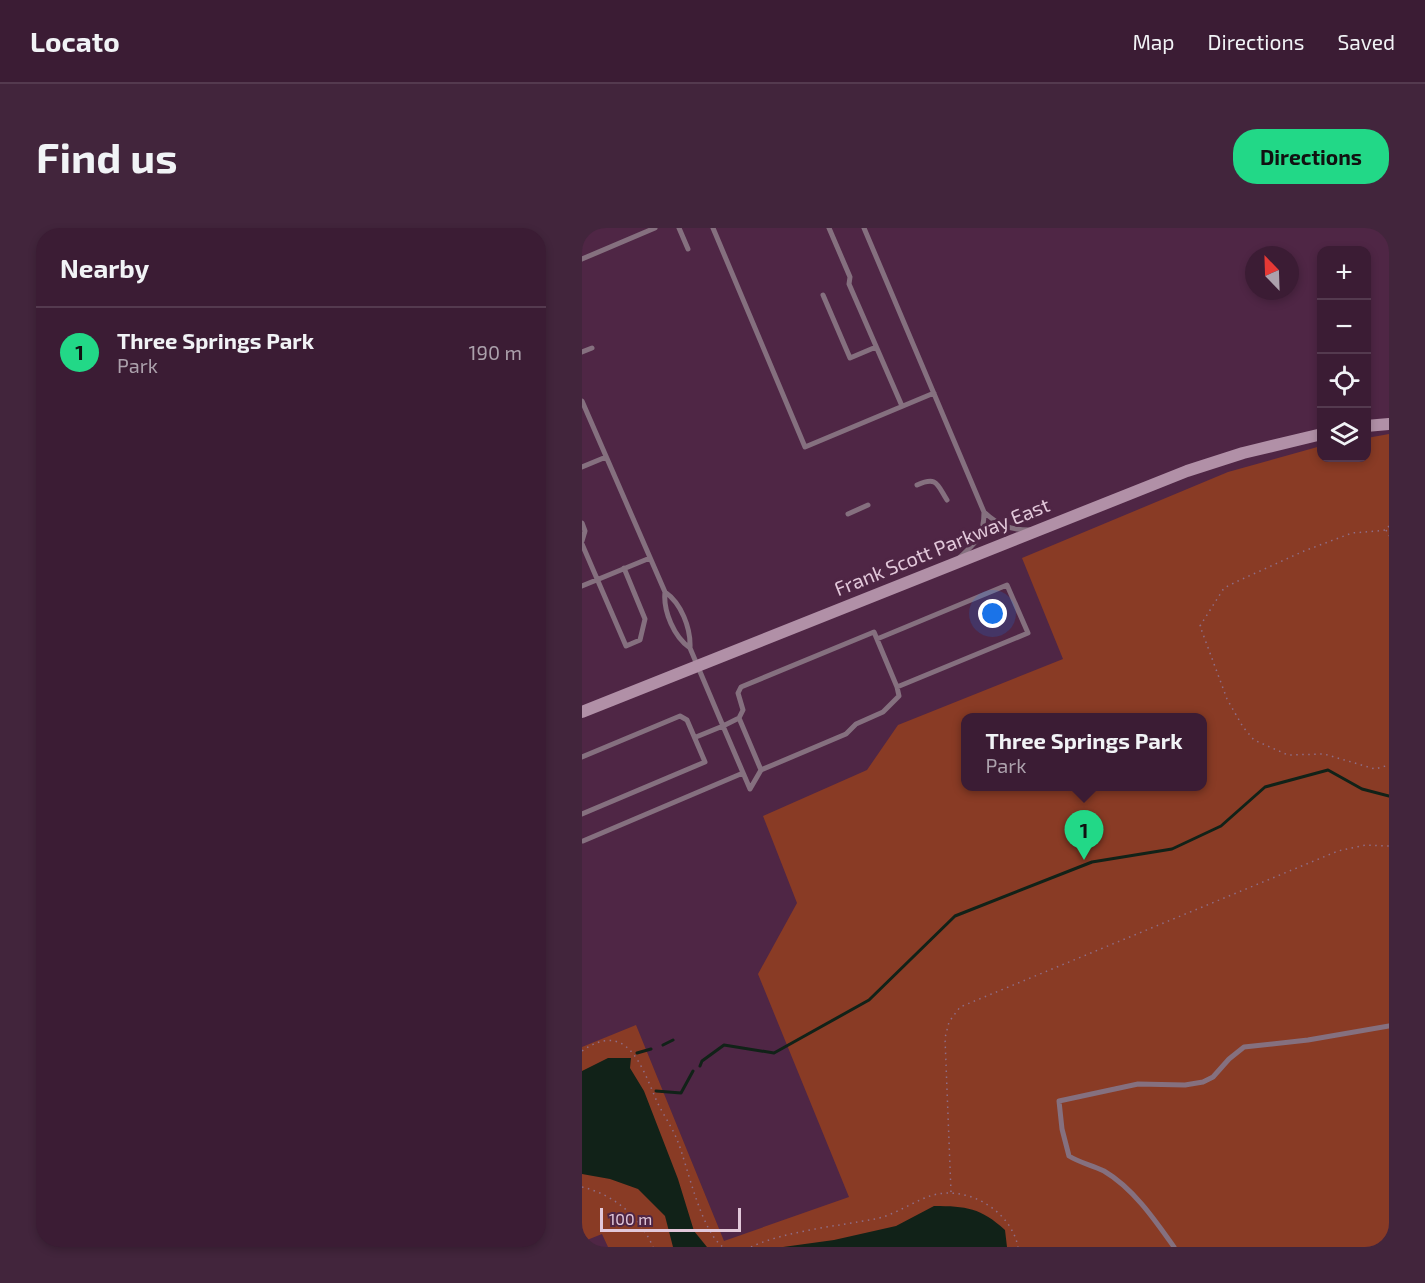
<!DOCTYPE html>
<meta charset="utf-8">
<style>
body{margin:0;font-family:"Exo 2",sans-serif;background:#42253c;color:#f1f3f6}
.controls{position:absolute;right:18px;top:18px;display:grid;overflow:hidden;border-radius:12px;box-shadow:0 3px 9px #0003}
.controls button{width:54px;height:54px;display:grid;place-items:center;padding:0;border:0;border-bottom:2px solid #543a4f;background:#3b1c34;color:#f1f3f6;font:30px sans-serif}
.compass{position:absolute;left:663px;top:18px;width:54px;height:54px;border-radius:50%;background:#3b1c34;box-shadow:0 3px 9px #0003;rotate:337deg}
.scale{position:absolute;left:18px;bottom:15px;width:141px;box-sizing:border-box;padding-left:6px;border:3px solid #e2c8da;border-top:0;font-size:16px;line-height:21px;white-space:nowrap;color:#e2c8da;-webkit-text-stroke:4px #4f2645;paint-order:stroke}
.you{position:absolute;left:411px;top:386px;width:21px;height:21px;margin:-15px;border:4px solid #fff;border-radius:50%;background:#1a73e8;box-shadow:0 0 0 9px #1a73e833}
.badge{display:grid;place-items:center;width:39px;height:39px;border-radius:50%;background:#22d887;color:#111;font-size:20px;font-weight:700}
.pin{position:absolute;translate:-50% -50px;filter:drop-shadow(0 2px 3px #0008)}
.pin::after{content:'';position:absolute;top:32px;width:21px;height:18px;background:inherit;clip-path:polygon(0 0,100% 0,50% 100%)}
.popup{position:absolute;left:379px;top:485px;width:246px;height:78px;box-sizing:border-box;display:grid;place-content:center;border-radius:12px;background:#3b1c34;filter:drop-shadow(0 2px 4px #0005);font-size:20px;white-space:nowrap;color:#aca1ac}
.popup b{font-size:22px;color:#f1f3f6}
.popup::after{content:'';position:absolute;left:50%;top:100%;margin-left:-12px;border:12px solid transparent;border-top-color:#3b1c34}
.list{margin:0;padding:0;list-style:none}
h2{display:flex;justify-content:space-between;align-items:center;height:78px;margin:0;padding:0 24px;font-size:26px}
h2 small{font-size:20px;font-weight:400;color:#aca1ac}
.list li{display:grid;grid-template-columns:39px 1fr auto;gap:18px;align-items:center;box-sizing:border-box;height:90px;padding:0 24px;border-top:2px solid #543a4f}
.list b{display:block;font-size:22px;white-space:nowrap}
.list p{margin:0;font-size:20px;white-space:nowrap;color:#aca1ac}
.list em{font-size:20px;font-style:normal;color:#aca1ac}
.icon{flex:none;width:33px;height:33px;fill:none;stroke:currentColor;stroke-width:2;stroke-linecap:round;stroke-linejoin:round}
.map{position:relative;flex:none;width:807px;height:1019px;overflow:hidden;border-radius:24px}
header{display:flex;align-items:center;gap:36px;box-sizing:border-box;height:84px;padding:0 30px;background:#3b1c34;border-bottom:2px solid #543a4f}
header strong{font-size:28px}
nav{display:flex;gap:33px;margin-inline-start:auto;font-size:21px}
.intro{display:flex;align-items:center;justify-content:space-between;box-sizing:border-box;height:144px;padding:0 36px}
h1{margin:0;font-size:42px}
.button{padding:15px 27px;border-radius:24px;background:#22d887;color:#111;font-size:21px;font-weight:700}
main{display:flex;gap:36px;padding:0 36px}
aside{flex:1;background:#3b1c34;border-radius:24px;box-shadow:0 3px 9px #0003}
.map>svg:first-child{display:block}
.green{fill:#893b25;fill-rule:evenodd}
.water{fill:#112218}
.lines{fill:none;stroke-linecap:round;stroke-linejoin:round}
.stream{stroke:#112218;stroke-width:3}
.path{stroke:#8f6d86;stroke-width:1.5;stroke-dasharray:1.5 4.5;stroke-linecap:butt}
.service{stroke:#85707f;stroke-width:5}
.secondary{stroke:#b190a7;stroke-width:12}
.labels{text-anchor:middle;stroke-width:6;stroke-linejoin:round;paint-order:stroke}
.street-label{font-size:20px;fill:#e2c8da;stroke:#4f2645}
</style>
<header>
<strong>Locato</strong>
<nav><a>Map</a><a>Directions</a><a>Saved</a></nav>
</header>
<div class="intro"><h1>Find us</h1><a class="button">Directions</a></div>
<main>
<aside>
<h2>Nearby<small></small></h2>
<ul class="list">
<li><span class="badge">1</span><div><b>Three Springs Park</b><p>Park</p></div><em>190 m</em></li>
</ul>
</aside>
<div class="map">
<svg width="807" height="1019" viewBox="0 0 807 1019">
<rect width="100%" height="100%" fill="#4f2645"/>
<path class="green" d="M 807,206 L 807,1019 L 26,1019 L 20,1006 L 0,1014 L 0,819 L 54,797 L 142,1013 L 267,969 L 176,746 L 215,675 L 181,588 L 285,542 L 316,497 L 481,431 L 440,330 L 646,244 L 739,218 L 740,230 L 784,230 L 785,210 ZM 384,490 L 620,490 L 620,558 L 384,558 Z"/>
<path class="water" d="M 26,830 L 49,830 L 48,840 L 62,863 L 96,951 L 112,1003 L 125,1019 L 91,1019 L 83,988 L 56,961 L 28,951 L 0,946 L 0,843 Z
M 352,978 C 384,978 399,980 423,1002 L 425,1019 L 201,1019 L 252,1012 L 314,998 Z"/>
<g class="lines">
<path class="stream" d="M 81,817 L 91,812
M 55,825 L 69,821
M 118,838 L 120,833 L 142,817 L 192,825 L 287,772 L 373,688 L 510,634 L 590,621 L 639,598 L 683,559 L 746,542 L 780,561 L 807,568
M 74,863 L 99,865 L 111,843"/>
<path class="path" d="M 807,298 L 804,302 L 795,303 L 770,305 L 722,323 L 656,353 L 642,360 L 618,398 L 645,471 L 661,499 L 672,512 L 706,527 L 742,526 L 793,541 L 807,537
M 804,302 L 807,308
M 0,823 C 44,792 59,836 73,869 C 79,884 90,898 96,914 C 106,940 119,1003 141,1019
M 0,959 C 33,967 58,989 71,1019
M 369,964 L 363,810 L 367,794 L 378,779 L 756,623 L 784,617 L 807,618
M 169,1019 C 203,1003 256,998 293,991 C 313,987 330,974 348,968 C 384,956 429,982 436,1019"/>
<path class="service" d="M 97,0 L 106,21
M 131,0 L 223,219 L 352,165
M 247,0 L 268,49 L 267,56 L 320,178
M 282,0 L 402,284 C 402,309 394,314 377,330
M 0,31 L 73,0
M 241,67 L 268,130 L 294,119
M 0,124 L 10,120
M 0,173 L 83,364 C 81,383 92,409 108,420
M 0,239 L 24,229
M 335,257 C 355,248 355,256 365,272
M 402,284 C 416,297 428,302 448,302
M 266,286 L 286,277
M 0,295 L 3,303 L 0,313
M 0,316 L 44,418 L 58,412 L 63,391 L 42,340
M 0,358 L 68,330
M 83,364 C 99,375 109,400 108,420 L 141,498 L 114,509
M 292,404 L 315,459 L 317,468 L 301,484 L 274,496 L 264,506 L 179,542 L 168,561 L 141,498 L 157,490 L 161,482 L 156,465 L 159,459 Z
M 295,411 L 425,357 L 446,405 L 315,459
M 157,490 L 179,542
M 0,529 L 98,488 L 105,492 L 123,534 L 0,586
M 1,613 L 161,545
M 592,1019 C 573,992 551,960 522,943 C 510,937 498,935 487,928 L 480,901 L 477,873 L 556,856 L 603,857 L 621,854 L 631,849 L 647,831 L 662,819 L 726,812 L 807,798"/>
<path class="secondary" d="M 784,198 L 807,196
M 0,484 L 605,243 L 661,225 L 740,206"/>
</g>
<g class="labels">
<g class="street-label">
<text transform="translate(360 319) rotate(-22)" y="7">Frank Scott Parkway East</text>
</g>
</g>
</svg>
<div class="controls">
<button>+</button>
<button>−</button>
<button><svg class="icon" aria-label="locate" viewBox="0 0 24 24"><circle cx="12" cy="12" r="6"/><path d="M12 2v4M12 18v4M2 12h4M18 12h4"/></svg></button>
<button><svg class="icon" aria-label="layers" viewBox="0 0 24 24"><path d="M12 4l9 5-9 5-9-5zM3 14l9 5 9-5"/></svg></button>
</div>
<svg class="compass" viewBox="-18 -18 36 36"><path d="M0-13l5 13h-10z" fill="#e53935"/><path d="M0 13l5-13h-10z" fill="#aca1ac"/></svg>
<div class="scale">100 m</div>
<div class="you"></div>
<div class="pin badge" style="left:502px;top:632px">1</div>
<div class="popup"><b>Three Springs Park</b>Park</div>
</div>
</main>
